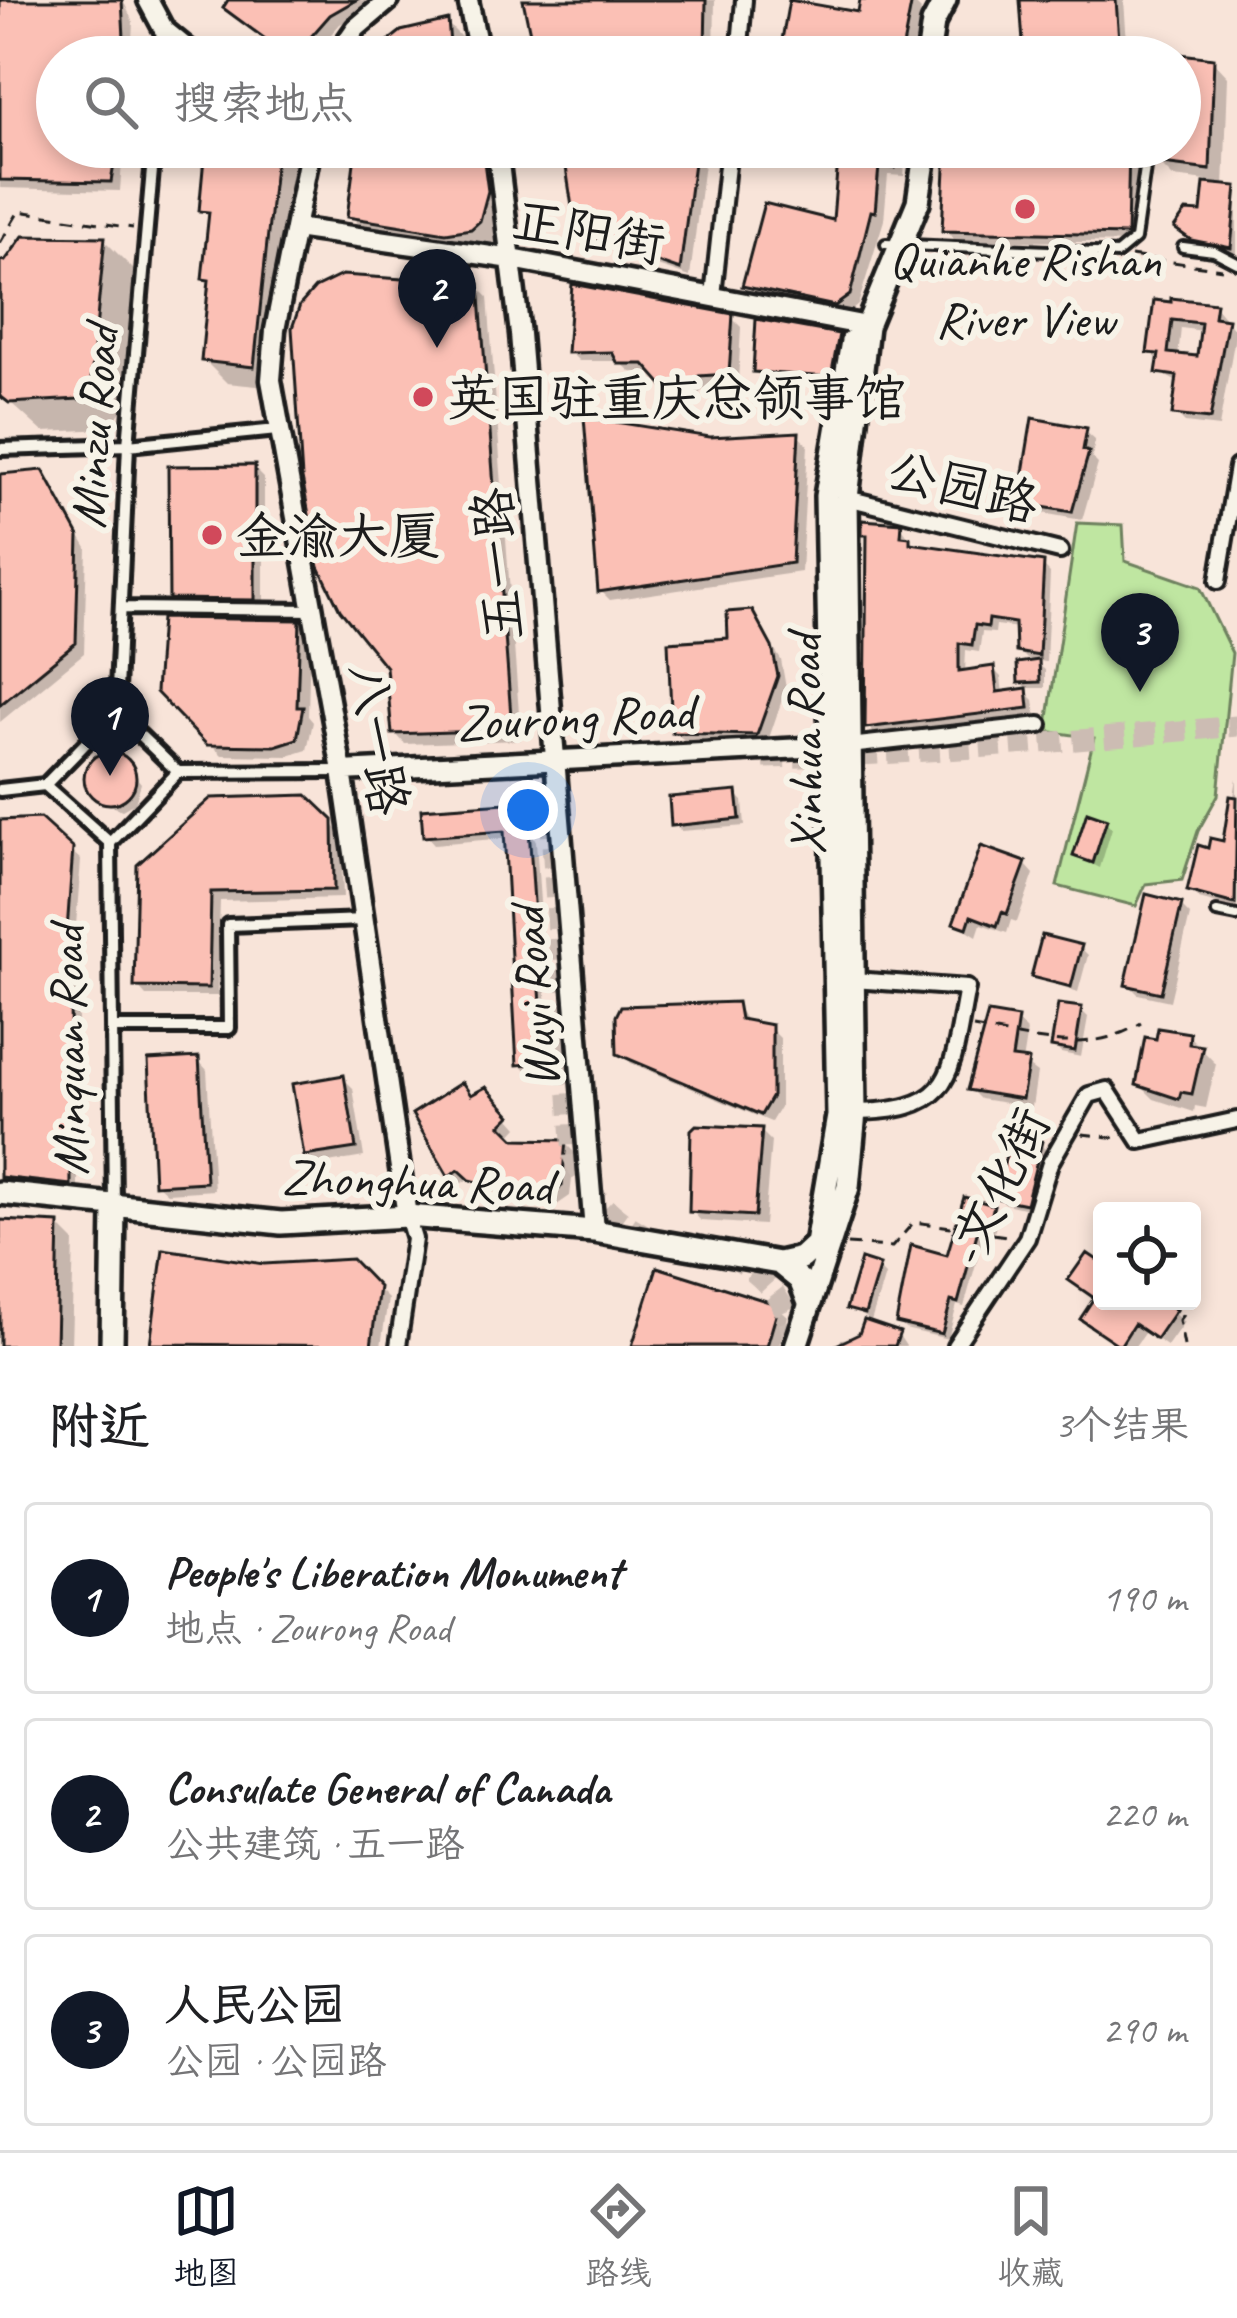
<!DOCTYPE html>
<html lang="zh">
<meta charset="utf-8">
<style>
body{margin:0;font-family:Caveat,"LXGW WenKai TC",sans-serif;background:#f2f2f2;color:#202124}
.controls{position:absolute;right:36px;bottom:36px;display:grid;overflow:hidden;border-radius:12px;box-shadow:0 6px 18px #0003}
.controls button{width:108px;height:108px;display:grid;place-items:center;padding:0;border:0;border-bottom:3px solid #e0e0e0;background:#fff;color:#202124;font:60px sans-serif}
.you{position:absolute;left:528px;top:810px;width:42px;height:42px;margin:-30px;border:9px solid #fff;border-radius:50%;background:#1a73e8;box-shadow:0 0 0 18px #1a73e833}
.badge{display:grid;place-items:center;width:78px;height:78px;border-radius:50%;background:#111827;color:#fff;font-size:39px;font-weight:700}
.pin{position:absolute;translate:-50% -99px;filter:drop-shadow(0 3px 6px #0008)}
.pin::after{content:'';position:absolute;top:63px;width:42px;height:36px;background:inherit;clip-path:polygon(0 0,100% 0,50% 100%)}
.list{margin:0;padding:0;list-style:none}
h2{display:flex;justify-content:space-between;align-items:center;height:156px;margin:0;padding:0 48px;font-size:51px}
h2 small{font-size:39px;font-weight:400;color:#757577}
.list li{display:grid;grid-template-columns:78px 1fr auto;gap:36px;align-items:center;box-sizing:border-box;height:192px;margin:0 24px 24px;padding:0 24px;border:3px solid #e0e0e0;border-radius:12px}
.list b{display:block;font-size:45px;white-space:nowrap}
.list p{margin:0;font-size:39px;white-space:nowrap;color:#757577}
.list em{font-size:39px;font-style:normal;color:#757577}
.icon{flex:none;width:66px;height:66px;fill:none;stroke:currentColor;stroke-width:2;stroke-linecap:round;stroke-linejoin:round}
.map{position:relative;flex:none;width:1237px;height:1346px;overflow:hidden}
.search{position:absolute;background:#fff;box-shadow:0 6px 18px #0003;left:36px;right:36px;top:36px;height:132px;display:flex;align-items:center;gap:30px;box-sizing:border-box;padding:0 42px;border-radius:66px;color:#757577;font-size:45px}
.sheet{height:804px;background:#fff}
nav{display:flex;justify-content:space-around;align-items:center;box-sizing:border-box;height:168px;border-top:3px solid #e0e0e0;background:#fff;font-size:33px;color:#757577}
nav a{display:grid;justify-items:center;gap:6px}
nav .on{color:#111827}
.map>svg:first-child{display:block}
.green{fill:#bfe6a1;stroke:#6e815e;stroke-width:3}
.shadow{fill:#0003;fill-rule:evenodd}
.building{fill:#fbc0b5;stroke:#1c1c1c;stroke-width:3;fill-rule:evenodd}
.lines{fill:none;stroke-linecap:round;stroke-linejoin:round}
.secondary-tunnel{stroke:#ccbcb3;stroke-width:21;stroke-dasharray:21 10;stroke-linecap:butt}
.service-casing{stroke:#1c1c1c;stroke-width:16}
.pedestrian-casing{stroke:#1c1c1c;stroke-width:20}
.minor-casing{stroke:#1c1c1c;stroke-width:22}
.tertiary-casing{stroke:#1c1c1c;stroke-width:27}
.secondary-casing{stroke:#1c1c1c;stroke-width:30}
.path{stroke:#1c1c1c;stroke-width:3;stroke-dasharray:12 9;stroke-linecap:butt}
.service{stroke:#f7f3e8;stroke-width:8}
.pedestrian{stroke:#f7f3e8;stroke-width:10}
.minor{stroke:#f7f3e8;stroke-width:14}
.tertiary{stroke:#f7f3e8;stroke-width:18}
.secondary{stroke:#f7f3e8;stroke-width:21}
.poi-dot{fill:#d1495b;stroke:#f7f3e8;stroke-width:4.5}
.labels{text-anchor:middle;stroke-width:12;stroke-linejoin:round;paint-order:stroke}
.street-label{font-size:51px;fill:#1c1c1c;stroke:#f7f3e8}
.poi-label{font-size:51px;fill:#1c1c1c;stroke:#f7f3e8;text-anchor:start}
</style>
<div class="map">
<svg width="1237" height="1346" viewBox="0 0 1237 1346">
<rect width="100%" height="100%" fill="#f8e4d9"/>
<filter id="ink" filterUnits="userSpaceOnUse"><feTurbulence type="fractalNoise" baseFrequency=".00833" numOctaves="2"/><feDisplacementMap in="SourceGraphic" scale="24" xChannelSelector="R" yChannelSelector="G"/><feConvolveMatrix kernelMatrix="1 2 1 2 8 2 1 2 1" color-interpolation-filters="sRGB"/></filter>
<g filter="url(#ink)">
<path class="green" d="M 1077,523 L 1123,525 L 1125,561 L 1200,587 L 1232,653 L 1218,795 L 1198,831 L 1182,880 L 1146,884 L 1136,906 L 1057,886 L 1094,738 L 1046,731 Z"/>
<path class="shadow" d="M 0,0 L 123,0 L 133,22 L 131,57 L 57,57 L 57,147 L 123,147 L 120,191 L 0,188 Z
M 232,0 L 388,0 L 340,24 L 318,49 L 285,52 L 237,17 Z
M 526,0 L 715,0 L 714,57 L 539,57 Z
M 863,0 L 911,0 L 921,10 L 912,57 L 782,57 L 860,15 Z
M 1023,0 L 1124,0 L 1128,57 L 1027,57 Z
M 447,23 L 471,47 L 472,57 L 376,57 Z
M 1180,60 L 1213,61 L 1228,77 L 1224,188 L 1237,190 L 1237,253 L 1201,246 L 1184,234 L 1204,215 L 1207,181 L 1173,177 L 1157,161 L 1157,147 L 1180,147 Z
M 208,147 L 295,147 L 301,153 L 276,388 L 227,383 L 204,360 L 212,220 L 202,210 Z
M 357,147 L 500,147 L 503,245 L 496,252 L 375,240 L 351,216 Z
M 566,147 L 706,147 L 690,277 L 589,243 L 579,232 Z
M 763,147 L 906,147 L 904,176 L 888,175 L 884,220 L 858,305 L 846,315 L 755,295 L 746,285 L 836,224 L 841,162 L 773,157 Z
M 949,147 L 1133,147 L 1138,152 L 1136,243 L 955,240 L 945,230 Z
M 104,240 L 135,271 L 121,411 L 109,429 L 43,432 L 0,393 L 0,263 Z
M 478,287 L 488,297 L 521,740 L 405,744 L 395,733 L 389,665 Z
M 1156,303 L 1215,306 L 1236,331 L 1219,427 L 1185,423 L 1175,413 L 1179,383 L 1159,372 L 1161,362 L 1150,352 ZM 1181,328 L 1203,331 L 1199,360 L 1178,357 Z
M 731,317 L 741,327 L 738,382 L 709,384 L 686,406 L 656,373 L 631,372 L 619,361 L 579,361 L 570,352 Z
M 837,337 L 847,347 L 840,385 L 766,381 L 756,371 Z
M 1085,431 L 1095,440 L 1092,458 L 1098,464 L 1082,520 L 1031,511 L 1021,502 Z
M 798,436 L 808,445 L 801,572 L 610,600 L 601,591 Z
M 254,468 L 264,478 L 264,608 L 181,607 L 172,597 Z
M 41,473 L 87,548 L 84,653 L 0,722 L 0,477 Z
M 901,526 L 916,547 L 1042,565 L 1050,573 L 1046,662 L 1027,659 L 1019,651 L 1018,628 L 996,625 L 995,633 L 982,632 L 979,652 L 966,650 L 965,673 L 993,669 L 1001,677 L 1003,695 L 1026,692 L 1034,700 L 1036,716 L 876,735 L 868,727 L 870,538 L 865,534 Z
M 751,613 L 781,660 L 786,688 L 767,744 L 685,741 L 675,732 Z
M 298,623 L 310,634 L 308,716 L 313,722 L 307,750 L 288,756 L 222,755 L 159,691 Z
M 1038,664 L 1045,670 L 1045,688 L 1028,688 L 1021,682 Z
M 105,756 L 119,757 L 141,783 L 135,803 L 122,810 L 100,801 L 87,779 L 92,765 Z
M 1237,778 L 1237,909 L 1199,899 L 1190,890 L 1210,851 L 1226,844 Z
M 736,794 L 743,801 L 745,826 L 681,831 L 674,824 Z
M 305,798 L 341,833 L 343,898 L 220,901 L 217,996 L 146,996 L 137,986 L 140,866 Z
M 518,806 L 536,841 L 551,1070 L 528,1072 L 520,1063 L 507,838 L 434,844 L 426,835 Z
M 0,820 L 39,821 L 81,860 L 72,978 L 78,984 L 78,1192 L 0,1184 Z
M 1105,821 L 1112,828 L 1100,868 L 1076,856 Z
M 1025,864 L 1034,874 L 1017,922 L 1011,920 L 1007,933 L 981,924 L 977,936 L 956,923 Z
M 1180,905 L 1190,915 L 1170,1001 L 1138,994 L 1128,984 Z
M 1081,948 L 1088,955 L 1078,992 L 1034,976 Z
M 736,1005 L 748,1024 L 770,1028 L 780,1038 L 780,1107 L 771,1122 L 631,1063 L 620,1052 Z
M 1081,1010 L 1088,1017 L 1081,1057 L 1061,1053 L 1054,1046 Z
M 1017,1021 L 1027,1031 L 1022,1062 L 1037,1073 L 1032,1107 L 980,1099 L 970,1089 L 976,1055 L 984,1056 Z
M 1189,1036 L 1216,1064 L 1206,1108 L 1195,1106 L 1194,1112 L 1154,1099 L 1139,1084 Z
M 198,1060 L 207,1070 L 214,1190 L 167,1193 L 157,1184 Z
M 343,1078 L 353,1088 L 364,1157 L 316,1165 L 307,1155 Z
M 473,1097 L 495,1101 L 518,1127 L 509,1137 L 514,1142 L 565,1143 L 575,1153 L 570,1196 L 554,1207 L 483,1189 L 471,1178 L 460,1184 L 450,1174 Z
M 761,1131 L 771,1141 L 764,1225 L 701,1221 L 692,1211 Z
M 1040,1144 L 1047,1151 L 1032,1210 L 1006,1204 L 999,1197 Z
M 993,1208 L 999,1214 L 994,1233 L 985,1231 L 964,1307 L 957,1305 L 948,1339 L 905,1329 L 899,1322 Z
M 0,1223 L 58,1225 L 74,1241 L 71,1346 L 0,1346 Z
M 351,1262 L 388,1299 L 381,1346 L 154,1343 L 264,1267 Z
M 1102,1267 L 1102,1301 L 1166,1301 L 1163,1305 L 1184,1322 L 1167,1346 L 1145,1332 L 1135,1346 L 1119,1346 L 1084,1319 L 1097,1300 L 1072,1280 Z
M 878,1268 L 885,1275 L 870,1325 L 898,1334 L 906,1346 L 839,1346 L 841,1339 L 861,1337 L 867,1318 L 849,1308 Z
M 778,1308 L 788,1317 L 779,1346 L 635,1346 Z"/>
<path class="building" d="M 0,0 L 122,0 L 125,57 L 57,57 L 57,147 L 117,147 L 111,182 L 0,180 Z
M 228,0 L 356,0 L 330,15 L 308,40 L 272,44 L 223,8 Z
M 523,0 L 706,0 L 705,50 L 693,57 L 535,57 Z
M 789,0 L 858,12 L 860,0 L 912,0 L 901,57 L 779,57 Z
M 1020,0 L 1116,0 L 1120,54 L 1024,57 Z
M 448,20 L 451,57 L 368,57 L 401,31 Z
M 1180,54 L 1214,58 L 1210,170 L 1154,163 L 1156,148 L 1180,147 Z
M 205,147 L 277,147 L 254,367 L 201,361 L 209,280 L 202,279 L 209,212 L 199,211 Z
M 356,147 L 482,147 L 488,191 L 480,221 L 471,229 L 446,233 L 347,217 Z
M 563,147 L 696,147 L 680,270 L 576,234 Z
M 839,147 L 896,147 L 895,168 L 879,166 L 875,212 L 871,211 L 850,295 L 835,306 L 742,286 L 764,203 L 833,220 Z
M 946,147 L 1129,147 L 1127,235 L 942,231 Z
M 1204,183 L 1237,186 L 1231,248 L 1191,240 L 1174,228 L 1186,211 L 1201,212 Z
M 23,236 L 105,237 L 91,380 L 79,399 L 9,403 L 0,396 L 0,260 L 5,261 Z
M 342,275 L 479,284 L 512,730 L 392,734 L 386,667 L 340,610 L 319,567 L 302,478 L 292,328 L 300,305 L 315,288 Z
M 572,284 L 733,314 L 729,374 L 699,376 L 674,398 L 644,364 L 618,364 L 612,352 L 567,353 Z
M 1171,298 L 1216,303 L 1214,317 L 1228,319 L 1210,419 L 1172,415 L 1177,376 L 1156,373 L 1159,354 L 1147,353 L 1154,300 L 1171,302 ZM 1172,320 L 1201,323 L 1197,356 L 1168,353 Z
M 756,319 L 839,334 L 831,377 L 753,372 Z
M 584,417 L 710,437 L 799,432 L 792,563 L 598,592 Z
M 1032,418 L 1087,428 L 1083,450 L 1089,452 L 1072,512 L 1018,503 Z
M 255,465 L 255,600 L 169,599 L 168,466 Z
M 43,470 L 79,536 L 76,643 L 0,705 L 0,474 Z
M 862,520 L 902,523 L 901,536 L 910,537 L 910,543 L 1044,562 L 1039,656 L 1016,652 L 1015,623 L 989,619 L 988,627 L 975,625 L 972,645 L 959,643 L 959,671 L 994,666 L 997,692 L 1027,688 L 1029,708 L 865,728 L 867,535 L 862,535 Z
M 752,610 L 772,647 L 778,676 L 757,735 L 672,733 L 668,642 L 728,638 L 727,612 Z
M 161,618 L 300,620 L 297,707 L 303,707 L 297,739 L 275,746 L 207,745 L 156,692 Z
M 1039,660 L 1040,682 L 1018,683 L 1017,663 Z
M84 778a26 26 0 1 1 52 0a26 26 0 1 1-52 0Z
M 737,791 L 740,819 L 671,826 L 669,797 Z
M 307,795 L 333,820 L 334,890 L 211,892 L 209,988 L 134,987 L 137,865 L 211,798 Z
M 1230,796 L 1237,797 L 1235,904 L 1187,891 L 1198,845 L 1208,848 L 1210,838 L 1223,841 Z
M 520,802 L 521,830 L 529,829 L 545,1063 L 517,1065 L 504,831 L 423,837 L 421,809 Z
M 1087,812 L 1107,819 L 1093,863 L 1073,856 Z
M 40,818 L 73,848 L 64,972 L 70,972 L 71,1185 L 0,1177 L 0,820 Z
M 981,846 L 1026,862 L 1007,914 L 1002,912 L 997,926 L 971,916 L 967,928 L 953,923 Z
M 1146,894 L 1182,903 L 1161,993 L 1125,985 Z
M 1042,935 L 1082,945 L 1071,987 L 1031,977 Z
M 737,1002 L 740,1019 L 772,1025 L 772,1096 L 761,1115 L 617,1054 L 616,1016 L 621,1006 Z
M 1058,1004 L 1082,1007 L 1075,1051 L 1051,1047 Z
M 988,1013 L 1018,1018 L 1012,1058 L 1029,1060 L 1022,1099 L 967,1090 Z
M 1158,1028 L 1190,1033 L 1189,1044 L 1203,1046 L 1192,1094 L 1181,1092 L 1179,1099 L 1136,1085 L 1145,1037 L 1156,1039 Z
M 199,1057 L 206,1182 L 154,1185 L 148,1060 Z
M 344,1075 L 356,1148 L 304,1156 L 292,1084 Z
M 462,1082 L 471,1095 L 486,1087 L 511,1115 L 501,1125 L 515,1139 L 566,1140 L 562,1186 L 543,1199 L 470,1180 L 459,1170 L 448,1176 L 412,1114 Z
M 696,1125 L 762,1128 L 755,1216 L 689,1212 L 691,1130 Z
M 1011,1134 L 1042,1141 L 1026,1204 L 996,1198 Z
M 964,1197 L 994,1205 L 988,1229 L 979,1226 L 958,1303 L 951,1301 L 942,1334 L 896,1323 L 911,1245 L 947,1255 Z
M 0,1220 L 59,1223 L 56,1346 L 0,1346 Z
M 163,1249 L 264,1264 L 352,1259 L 379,1287 L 371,1346 L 150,1344 Z
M 1087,1253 L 1102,1263 L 1102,1301 L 1163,1301 L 1176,1310 L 1156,1339 L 1134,1324 L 1120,1346 L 1080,1319 L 1094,1298 L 1068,1280 Z
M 861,1259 L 880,1265 L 865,1314 L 846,1309 Z
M 657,1267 L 779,1305 L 767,1346 L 632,1346 Z
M 864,1320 L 900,1332 L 895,1346 L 834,1346 L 859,1334 Z"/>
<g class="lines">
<path class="secondary-tunnel" d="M 546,753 L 573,1156 C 590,1197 611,1218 651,1238
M 764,758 C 921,755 1080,740 1237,726
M 727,1254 C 762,1274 793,1304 793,1346"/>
<defs>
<path id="service" d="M 886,244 L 1117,254 L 1135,239 L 1148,147
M 1183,247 L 1214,251 L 1237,263
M 1217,912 L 1237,916"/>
<path id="pedestrian" d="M 162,57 L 164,30
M 0,449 L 128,445 L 277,430
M 122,608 L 315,610
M 116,712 L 128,445 L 154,147
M 116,712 L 178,772 L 342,771
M 45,785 L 110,843 L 114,1206
M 0,790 L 45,785 L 116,712
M 110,843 L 178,772
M 112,1028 L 229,1028 L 228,925 L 364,920"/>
<path id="minor" d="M 739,57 L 744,0
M 713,296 L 729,147
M 847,498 L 1060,551
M 1218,581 L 1237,467
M 849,746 L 1040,725
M 853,980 L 967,988 C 950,1075 957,1111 855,1112
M 398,1346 L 414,1239 L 407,1216
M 955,1346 L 1027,1238 L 1050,1163 L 1089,1095 L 1107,1090 L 1140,1141 L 1237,1120"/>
<path id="tertiary" d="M 148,0 L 164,30 L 197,57
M 468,0 L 480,57
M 336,57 L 356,28 L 389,0
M 311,147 L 275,330 L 271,380 L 342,771 L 407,1216
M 497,147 L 520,334 L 594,1231
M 295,228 L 512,259 L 867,326
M 342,771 L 844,746"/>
<path id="secondary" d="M 928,57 L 933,23 L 945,0
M 0,1193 L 281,1223 L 407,1216 L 594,1231 L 779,1263 L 800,1280 L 809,1303
M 779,1263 L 801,1258 L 816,1244 L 838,1116 L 826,496 L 852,341
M 112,1346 L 114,1206
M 796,1346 L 848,1187 L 855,1112 L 847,498 L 867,326 L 918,202 L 926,147"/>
</defs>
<use href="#service" class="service-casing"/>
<use href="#pedestrian" class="pedestrian-casing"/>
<use href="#minor" class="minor-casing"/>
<use href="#tertiary" class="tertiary-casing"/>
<use href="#secondary" class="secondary-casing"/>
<path class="path" d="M 0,243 L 19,211 L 133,228
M 1131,256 L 1222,269
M 912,277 L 919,256
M 973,1028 C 1030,1037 1088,1057 1141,1023
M 1082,1134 L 1120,1138
M 993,1234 L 1013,1237
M 847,1244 L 892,1247 L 914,1222 L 951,1227
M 1184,1346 L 1179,1320 L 1196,1297"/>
<use href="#service" class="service"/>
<use href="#pedestrian" class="pedestrian"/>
<use href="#minor" class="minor"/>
<use href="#tertiary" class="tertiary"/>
<use href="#secondary" class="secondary"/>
</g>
</g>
<g class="poi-dot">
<circle cx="1025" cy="209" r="12"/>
<circle cx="423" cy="397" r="12"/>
<circle cx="212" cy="535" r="12"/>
</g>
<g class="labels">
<g class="street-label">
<text transform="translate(589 231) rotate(10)" y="18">正阳街</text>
<text transform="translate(93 427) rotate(-86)" y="18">Minzu Road</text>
<text transform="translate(963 486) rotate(14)" y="18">公园路</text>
<text transform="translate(497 564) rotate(-95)" y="18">五一路</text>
<text transform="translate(575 716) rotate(-3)" y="18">Zourong Road</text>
<text transform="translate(379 739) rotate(81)" y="18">八一路</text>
<text transform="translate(804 745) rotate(-91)" y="18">Xinhua Road</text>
<text transform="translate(533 998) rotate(-95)" y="18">Wuyi Road</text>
<text transform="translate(67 1051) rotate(-91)" y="18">Minquan Road</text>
<text transform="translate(417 1180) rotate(2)" y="18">Zhonghua Road</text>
<text transform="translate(997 1187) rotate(-64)" y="18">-文化街</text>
</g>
<g class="poi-label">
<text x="1025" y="277" text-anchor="middle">Quianhe Rishan<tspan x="1025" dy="59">River View</tspan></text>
<text x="447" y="415">英国驻重庆总领事馆</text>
<text x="236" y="553">金渝大厦</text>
</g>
</g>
</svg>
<div class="controls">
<button><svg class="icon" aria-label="locate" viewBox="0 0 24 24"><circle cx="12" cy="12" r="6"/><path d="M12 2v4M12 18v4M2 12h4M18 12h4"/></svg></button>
</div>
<div class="you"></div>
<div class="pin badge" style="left:110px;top:776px">1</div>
<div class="pin badge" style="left:437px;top:348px">2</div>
<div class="pin badge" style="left:1140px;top:692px">3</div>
<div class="search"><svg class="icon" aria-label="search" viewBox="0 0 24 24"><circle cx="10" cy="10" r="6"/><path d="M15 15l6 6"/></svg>搜索地点</div>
</div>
<section class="sheet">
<h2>附近<small>3个结果</small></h2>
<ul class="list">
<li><span class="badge">1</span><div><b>People's Liberation Monument</b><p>地点 · Zourong Road</p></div><em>190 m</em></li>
<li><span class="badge">2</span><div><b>Consulate General of Canada</b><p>公共建筑 · 五一路</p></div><em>220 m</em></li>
<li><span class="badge">3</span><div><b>人民公园</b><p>公园 · 公园路</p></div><em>290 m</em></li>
</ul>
</section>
<nav>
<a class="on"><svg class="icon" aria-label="map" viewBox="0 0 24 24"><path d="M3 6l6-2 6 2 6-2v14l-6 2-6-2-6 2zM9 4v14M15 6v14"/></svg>地图</a>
<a><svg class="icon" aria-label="directions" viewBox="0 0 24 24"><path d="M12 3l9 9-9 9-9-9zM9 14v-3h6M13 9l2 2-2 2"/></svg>路线</a>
<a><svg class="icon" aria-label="saved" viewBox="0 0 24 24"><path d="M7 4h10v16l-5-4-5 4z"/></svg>收藏</a>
</nav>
